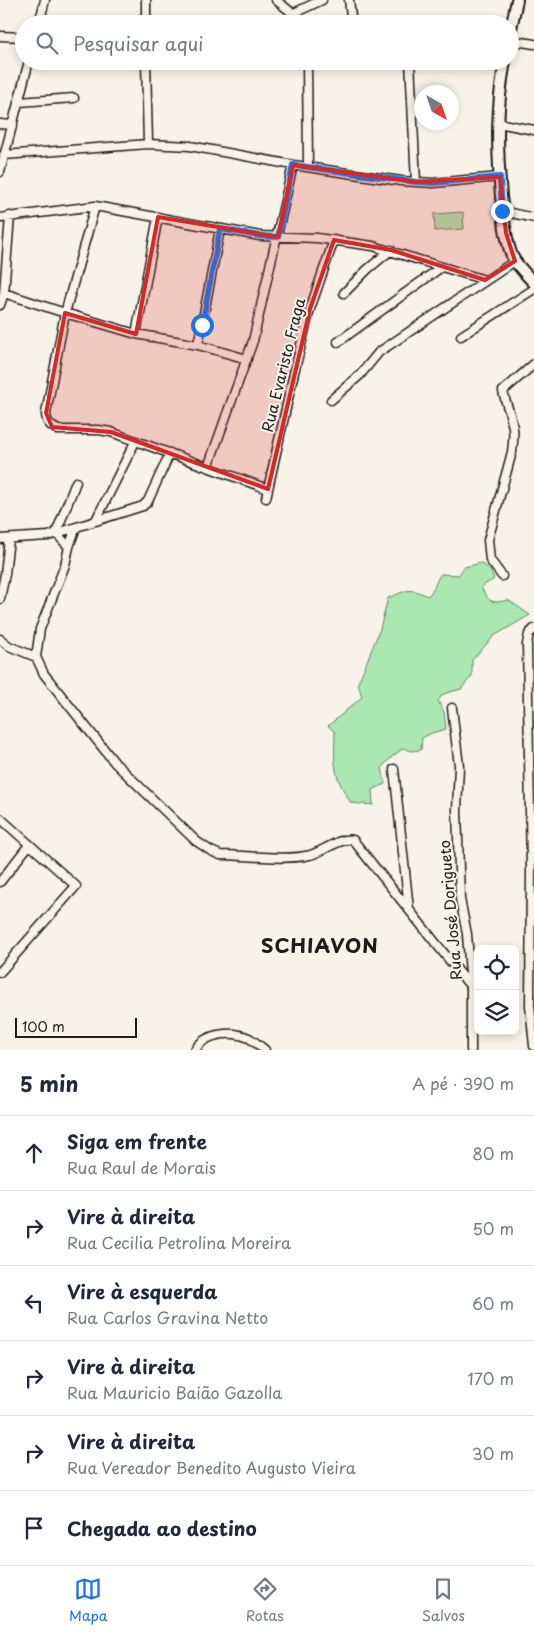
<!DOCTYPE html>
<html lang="pt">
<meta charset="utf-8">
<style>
body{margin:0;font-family:"Playpen Sans",sans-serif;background:#f2f2f3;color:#1f2937}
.controls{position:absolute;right:15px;bottom:15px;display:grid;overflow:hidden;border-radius:8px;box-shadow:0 2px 8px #0003}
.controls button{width:45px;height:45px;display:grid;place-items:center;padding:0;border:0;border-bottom:1px solid #e0e1e3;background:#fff;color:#1f2937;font:25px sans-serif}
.compass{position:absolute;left:414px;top:85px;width:45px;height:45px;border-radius:50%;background:#fff;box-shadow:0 2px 8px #0003;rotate:140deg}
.scale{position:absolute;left:15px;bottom:12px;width:122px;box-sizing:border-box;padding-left:5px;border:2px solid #1c1c1c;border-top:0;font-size:14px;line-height:18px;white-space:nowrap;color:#1c1c1c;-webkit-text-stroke:4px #f7f3e8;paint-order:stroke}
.stop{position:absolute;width:15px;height:15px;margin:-11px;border:4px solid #1a73e8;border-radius:50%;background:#fff}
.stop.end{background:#1a73e8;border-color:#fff;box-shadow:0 1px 5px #0008}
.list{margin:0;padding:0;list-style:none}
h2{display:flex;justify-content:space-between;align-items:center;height:65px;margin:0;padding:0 20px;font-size:21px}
h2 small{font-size:16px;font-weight:400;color:#747a83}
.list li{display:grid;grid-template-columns:32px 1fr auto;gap:15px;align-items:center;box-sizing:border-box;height:75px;padding:0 20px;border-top:1px solid #e0e1e3}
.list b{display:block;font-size:19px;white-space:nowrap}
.list p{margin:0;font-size:16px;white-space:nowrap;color:#747a83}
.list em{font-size:16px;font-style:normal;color:#747a83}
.icon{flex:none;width:28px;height:28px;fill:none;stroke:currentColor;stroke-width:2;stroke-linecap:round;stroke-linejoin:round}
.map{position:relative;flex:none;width:534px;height:1050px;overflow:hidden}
.search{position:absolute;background:#fff;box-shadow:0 2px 8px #0003;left:15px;right:15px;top:15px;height:55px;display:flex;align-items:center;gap:12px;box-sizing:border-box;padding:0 18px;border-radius:28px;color:#747a83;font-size:19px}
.sheet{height:515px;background:#fff}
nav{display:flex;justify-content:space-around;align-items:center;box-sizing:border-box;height:70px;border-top:1px solid #e0e1e3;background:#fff;font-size:14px;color:#747a83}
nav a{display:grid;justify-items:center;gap:2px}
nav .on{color:#1a73e8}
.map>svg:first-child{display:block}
.green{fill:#a9e8b0;stroke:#628266}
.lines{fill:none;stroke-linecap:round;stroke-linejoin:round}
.minor-casing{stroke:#1c1c1c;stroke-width:11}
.tertiary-casing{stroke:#1c1c1c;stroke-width:14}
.minor{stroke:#f7f3e8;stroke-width:8}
.tertiary{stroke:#f7f3e8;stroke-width:10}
.route{stroke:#1a73e8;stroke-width:6}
.marked{fill:#d62828;fill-opacity:0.2;stroke:#d62828;stroke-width:4;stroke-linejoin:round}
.labels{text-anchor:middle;stroke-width:4;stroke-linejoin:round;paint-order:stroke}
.street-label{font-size:15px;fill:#1c1c1c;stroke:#f7f3e8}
.district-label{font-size:20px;font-weight:bold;letter-spacing:1px;fill:#1c1c1c;stroke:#f7f3e8}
</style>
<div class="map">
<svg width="534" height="1050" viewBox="0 0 534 1050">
<rect width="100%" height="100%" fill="#f7f3e8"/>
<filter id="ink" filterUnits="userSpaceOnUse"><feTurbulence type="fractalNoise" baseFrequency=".02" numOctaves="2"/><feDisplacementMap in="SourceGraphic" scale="10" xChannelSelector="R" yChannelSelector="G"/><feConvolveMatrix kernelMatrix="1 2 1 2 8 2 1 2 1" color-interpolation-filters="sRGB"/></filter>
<g filter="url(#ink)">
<path class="green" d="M 463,212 L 464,229 L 435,231 L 434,214 Z
M 481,563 L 490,570 L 494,579 L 481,587 C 489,602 491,604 508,600 L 530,615 L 494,636 L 472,660 L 472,676 L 461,689 L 443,694 L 438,701 L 444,712 L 446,729 L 432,733 L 422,738 L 421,750 L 411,751 L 404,748 L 394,755 L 382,767 L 385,784 L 372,790 L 373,805 L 351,803 C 333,775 334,765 335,732 L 328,726 L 362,697 L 358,683 L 380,629 L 388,598 C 408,590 408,587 428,596 C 435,589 435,581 441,574 L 459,575 L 464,567 Z"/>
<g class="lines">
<defs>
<path id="minor" d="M 146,0 L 146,24
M 276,0 L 306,24
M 349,0 L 352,24
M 294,13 L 322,0
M 39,24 L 45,0
M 0,36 L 24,37
M 510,40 L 534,44
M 146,61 L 148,144
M 307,61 L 308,167
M 410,61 L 416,182
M 19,102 L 74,98
M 498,123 L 534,130
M 0,124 L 13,125
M 4,155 L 148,144 L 190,146 L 293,165 L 401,181 L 433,183 L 500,177
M 0,172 L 29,61
M 95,206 L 65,313 L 46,413 C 46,422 50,426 58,430 L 99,430 L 111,432 L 268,489
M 502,211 L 534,218
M 0,218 L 95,206 L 260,236 L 317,238 L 373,246 L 485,280
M 4,293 L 65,313 L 136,334 L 198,345 L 247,359
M 344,293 L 368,269 L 391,250
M 0,305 L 4,293 L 10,216
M 136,334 L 158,217
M 461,336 L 534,289
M 338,342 L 440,268
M 198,345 L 220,229
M 331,400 L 360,375 L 379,352 L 515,261
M 208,467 L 253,341 L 293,165
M 266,498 L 293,377 L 310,309 L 334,240
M 96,520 L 135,442
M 76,527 L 69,547 L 65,565 L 40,629 L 36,657 L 44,674 L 115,763 L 196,841 L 211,851 L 220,855 C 245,855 287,861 310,855 C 323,852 342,836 353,840 L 471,987
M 0,539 L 48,536 L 143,506 L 148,501 L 170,453
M 69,547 L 56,533 L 76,482
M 502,576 L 490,560 L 488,540 L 512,452 C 513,442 515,432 512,423 C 510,411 505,402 503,391 L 534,364
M 0,599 L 5,574 L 9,539
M 534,629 L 529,634 L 527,644 L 531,869 L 530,1006 L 534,1046
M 0,639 L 9,646 L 36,657
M 452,708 L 459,766 L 457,810 L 460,899 L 467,934 L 471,987 L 471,1050
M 394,769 L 409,909
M 0,818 L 76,886 L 0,972
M 0,882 L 29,845
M 195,1050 C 205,1033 232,1030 249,1038 C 254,1041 260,1046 265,1050"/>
<path id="tertiary" d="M 510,33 L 517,0
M 505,61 C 496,109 497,148 501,196 C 503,215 505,238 512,256 C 517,266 527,275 534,283"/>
</defs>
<use href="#minor" class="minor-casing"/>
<use href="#tertiary" class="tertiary-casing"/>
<use href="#minor" class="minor"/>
<use href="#tertiary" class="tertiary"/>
</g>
</g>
<g class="lines" filter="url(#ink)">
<path class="route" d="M 202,325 L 220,229 L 260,236 L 278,237 L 293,165 L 416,182 L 433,183 L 500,177 L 502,211"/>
</g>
<path class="marked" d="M 293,165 L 416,182 L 500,177 L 506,233 L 515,261 L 485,280 L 391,250 L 334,240 L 310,309 L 268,489 L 111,432 L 52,427 L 46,413 L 65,313 L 136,334 L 158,217 L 278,237 Z"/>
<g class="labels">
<g class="street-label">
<text transform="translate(284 365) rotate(-76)" y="5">Rua Evaristo Fraga</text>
<text transform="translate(451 910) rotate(-95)" y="5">Rua José Dorigueto</text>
</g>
<g class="district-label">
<text x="320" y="953">SCHIAVON</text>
</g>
</g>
</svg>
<div class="controls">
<button><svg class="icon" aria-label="locate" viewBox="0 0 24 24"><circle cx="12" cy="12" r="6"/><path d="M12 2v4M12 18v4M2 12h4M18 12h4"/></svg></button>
<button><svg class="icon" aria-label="layers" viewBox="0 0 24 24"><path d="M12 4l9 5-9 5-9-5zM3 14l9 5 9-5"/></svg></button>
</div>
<svg class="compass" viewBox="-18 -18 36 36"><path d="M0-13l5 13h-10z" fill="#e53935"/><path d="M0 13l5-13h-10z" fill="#747a83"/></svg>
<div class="scale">100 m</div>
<div class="stop" style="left:202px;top:325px"></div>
<div class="stop end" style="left:502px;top:211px"></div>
<div class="search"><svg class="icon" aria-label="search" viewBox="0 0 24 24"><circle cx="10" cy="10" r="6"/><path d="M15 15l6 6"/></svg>Pesquisar aqui</div>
</div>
<section class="sheet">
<h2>5 min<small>A pé · 390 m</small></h2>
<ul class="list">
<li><svg class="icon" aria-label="ahead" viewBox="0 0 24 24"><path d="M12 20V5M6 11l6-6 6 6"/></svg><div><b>Siga em frente</b><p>Rua Raul de Morais</p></div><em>80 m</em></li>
<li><svg class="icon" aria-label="right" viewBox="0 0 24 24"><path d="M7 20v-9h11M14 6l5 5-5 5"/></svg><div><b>Vire à direita</b><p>Rua Cecilia Petrolina Moreira</p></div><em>50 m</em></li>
<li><svg class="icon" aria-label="left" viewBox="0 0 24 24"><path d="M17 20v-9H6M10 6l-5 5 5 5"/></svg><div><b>Vire à esquerda</b><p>Rua Carlos Gravina Netto</p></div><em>60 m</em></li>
<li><svg class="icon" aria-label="right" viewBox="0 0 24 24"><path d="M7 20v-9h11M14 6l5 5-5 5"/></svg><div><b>Vire à direita</b><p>Rua Mauricio Baião Gazolla</p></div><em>170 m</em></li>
<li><svg class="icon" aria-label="right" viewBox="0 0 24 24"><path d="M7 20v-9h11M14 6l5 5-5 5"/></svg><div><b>Vire à direita</b><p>Rua Vereador Benedito Augusto Vieira</p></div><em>30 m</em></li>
<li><svg class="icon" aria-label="arrive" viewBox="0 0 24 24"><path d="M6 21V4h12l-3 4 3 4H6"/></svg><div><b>Chegada ao destino</b></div></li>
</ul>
</section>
<nav>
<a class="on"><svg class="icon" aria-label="map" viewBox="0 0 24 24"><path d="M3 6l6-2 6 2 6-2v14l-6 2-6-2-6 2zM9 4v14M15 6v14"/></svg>Mapa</a>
<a><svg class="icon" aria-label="directions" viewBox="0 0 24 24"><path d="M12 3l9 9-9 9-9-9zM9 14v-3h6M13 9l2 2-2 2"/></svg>Rotas</a>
<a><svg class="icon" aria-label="saved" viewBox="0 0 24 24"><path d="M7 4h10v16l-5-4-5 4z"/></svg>Salvos</a>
</nav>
